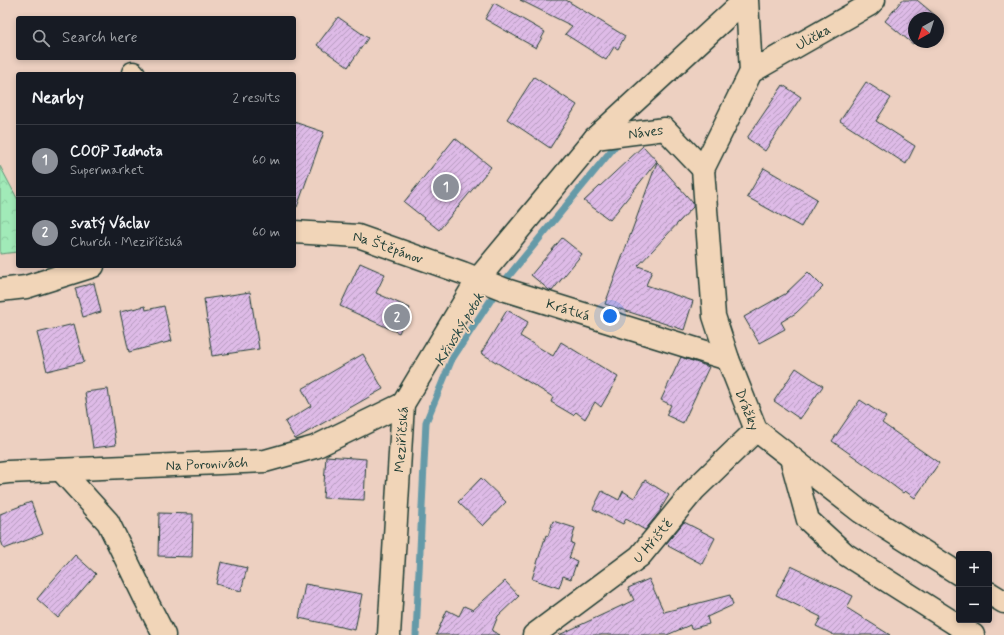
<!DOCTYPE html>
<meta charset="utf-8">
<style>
body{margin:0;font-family:Mynerve,sans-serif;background:#242831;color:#f1f3f6}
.controls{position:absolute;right:12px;bottom:12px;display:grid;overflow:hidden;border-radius:4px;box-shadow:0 2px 6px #0003}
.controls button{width:36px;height:36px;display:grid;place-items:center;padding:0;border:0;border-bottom:1px solid #363941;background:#171b24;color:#f1f3f6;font:20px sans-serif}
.compass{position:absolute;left:908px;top:12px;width:36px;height:36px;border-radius:50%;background:#171b24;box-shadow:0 2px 6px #0003;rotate:219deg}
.you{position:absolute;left:610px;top:316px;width:14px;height:14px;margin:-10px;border:3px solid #fff;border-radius:50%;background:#1a73e8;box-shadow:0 0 0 6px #1a73e833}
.badge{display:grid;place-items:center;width:26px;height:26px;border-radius:50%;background:#8c9099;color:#fff;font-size:13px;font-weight:700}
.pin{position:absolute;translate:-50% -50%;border:2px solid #fff;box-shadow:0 1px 4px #0006}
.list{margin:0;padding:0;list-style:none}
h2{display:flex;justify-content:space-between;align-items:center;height:52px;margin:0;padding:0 16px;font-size:17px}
h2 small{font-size:13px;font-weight:400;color:#9ea1a6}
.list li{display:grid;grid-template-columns:26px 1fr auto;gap:12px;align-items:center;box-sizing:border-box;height:72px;padding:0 16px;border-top:1px solid #363941}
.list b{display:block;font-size:15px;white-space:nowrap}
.list p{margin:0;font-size:13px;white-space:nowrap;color:#9ea1a6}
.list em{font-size:13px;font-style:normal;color:#9ea1a6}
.icon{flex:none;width:22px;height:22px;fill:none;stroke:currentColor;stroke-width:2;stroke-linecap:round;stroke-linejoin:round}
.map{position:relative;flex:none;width:1004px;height:635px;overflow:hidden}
.search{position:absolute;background:#171b24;box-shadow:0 2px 6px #0003;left:16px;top:16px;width:280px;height:44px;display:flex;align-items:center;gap:10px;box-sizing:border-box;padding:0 14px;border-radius:4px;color:#9ea1a6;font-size:15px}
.panel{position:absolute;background:#171b24;box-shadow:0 2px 6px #0003;left:16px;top:72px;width:280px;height:196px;border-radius:4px}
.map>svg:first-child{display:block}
.forest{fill:url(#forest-crowns);stroke:#609476}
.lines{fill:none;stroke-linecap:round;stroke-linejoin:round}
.stream{stroke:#659aa8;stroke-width:7}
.building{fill:url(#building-hatch);stroke:#1f3d34}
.minor-casing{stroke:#1f3d34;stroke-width:25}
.minor{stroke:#f1d5b8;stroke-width:22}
.labels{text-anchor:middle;stroke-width:3.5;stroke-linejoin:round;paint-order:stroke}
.street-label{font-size:14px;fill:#1f3d34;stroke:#f1d5b8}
.water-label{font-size:15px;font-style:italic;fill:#2b4c47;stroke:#f1d5b8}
</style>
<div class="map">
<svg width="1004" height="635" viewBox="0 0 1004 635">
<defs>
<pattern id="forest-crowns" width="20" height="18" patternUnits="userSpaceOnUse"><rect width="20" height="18" fill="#a1eab8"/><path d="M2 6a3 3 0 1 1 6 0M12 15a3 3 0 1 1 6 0" fill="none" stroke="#8aca9f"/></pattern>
<pattern id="building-hatch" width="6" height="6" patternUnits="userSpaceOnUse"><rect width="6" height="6" fill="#debbe7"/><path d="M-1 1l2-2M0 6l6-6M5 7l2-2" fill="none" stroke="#b399bc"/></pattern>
</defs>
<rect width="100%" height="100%" fill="#edd0c1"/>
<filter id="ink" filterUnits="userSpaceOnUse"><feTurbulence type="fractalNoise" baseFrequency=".025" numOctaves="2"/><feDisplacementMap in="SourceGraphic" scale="8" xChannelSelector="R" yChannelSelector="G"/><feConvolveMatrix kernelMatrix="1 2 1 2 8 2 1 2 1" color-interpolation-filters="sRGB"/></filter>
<g filter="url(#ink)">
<path class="forest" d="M 0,166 L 18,200 L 18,252 L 0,254 Z"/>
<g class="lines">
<path class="stream" d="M 416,635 L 426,422 L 452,359 L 498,289 L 615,146"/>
</g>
<path class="building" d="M 520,0 L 566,0 L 625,36 L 618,49 L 614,47 L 606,60 L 565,34 L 572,26 Z
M 902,0 L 917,0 L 936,16 L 934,18 L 914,18 L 914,42 L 915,42 L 913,44 L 885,21 Z
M 494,3 L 545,32 L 536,48 L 485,19 Z
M 338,17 L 368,38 L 348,67 L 317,45 Z
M 534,77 L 577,105 L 550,148 L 507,119 Z
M 866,82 L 891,98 L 876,121 L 915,146 L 906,164 L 840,121 Z
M 783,85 L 801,97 L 765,151 L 747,138 Z
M 294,122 L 324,132 L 297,207 L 294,207 Z
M 455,138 L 491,167 L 439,230 L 404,202 Z
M 643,146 L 657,161 L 610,220 L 584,201 Z
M 657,162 L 693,203 L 693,207 L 638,266 L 652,271 L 646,285 L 693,301 L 684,330 L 605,304 Z
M 764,168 L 817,199 L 801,227 L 747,197 Z
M 562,238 L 582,254 L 552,291 L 549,290 L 531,275 Z
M 360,263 L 385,274 L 376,293 L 410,308 L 399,333 L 340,306 Z
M 808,272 L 823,287 L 796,313 L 781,322 L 785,329 L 759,343 L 744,317 L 785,294 Z
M 94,283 L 101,312 L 83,317 L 75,288 Z
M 250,292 L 259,349 L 212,356 L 204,299 Z
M 145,306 L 146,310 L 164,306 L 172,341 L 129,352 L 120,312 Z
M 507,310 L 528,322 L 520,336 L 553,356 L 561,342 L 618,377 L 601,407 L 595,402 L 585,419 L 576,412 L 573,415 L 551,402 L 553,397 L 481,353 Z
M 74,324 L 84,362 L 47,371 L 37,333 Z
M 363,354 L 383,389 L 295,439 L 285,422 L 311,406 L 302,389 Z
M 681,357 L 701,364 L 709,367 L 683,423 L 666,415 L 671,405 L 661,400 Z
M 796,368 L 823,386 L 800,419 L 774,401 Z
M 108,389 L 116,445 L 93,448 L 85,392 Z
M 860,400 L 886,417 L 882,423 L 939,463 L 915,498 L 905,491 L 903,493 L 870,468 L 832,441 Z
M 326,456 L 366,459 L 364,500 L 323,498 Z
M 481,478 L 506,502 L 483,526 L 458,502 Z
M 645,480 L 669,495 L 660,510 L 661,510 L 645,530 L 626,519 L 623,524 L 593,509 L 602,491 L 619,500 L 623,491 L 634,498 Z
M 31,502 L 43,534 L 4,549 L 0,538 L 0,514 Z
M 159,513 L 193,514 L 192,557 L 158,556 Z
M 553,521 L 575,528 L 571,543 L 574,544 L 569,558 L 577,561 L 571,579 L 563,576 L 559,588 L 532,579 L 546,535 L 548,536 Z
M 684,522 L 715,538 L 702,564 L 668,546 L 669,545 L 666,544 Z
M 75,555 L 96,574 L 58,618 L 37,599 L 46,588 Z
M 221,562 L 247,568 L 241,591 L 216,584 Z
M 791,566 L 853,596 L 847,608 L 890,635 L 834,635 L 816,626 L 821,617 L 776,595 Z
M 649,579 L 664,612 L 730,595 L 733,605 L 707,617 L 709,624 L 691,629 L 690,625 L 667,635 L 559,635 L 634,600 L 628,588 Z
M 505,581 L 519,596 L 498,616 L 492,631 L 500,635 L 436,635 L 447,610 L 459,616 L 464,606 L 473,610 Z
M 305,584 L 362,594 L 355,630 L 299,618 Z"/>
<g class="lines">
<defs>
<g id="minor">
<path id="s1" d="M 751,72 L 869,5 L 874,0"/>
<path d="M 133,73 L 134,74"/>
<path id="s2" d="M 595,138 L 665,129 L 703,169"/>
<path id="s3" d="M 703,169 L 714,316 L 728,359 L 756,430 L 861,512 L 959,574"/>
<path d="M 703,169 L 751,72 L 747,0"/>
<path id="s4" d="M 294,232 L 358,236 L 463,273 L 506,290 L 728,359"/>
<path d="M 0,290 L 26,287 L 93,266"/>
<path d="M 791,458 L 808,520 L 845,554 L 973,635"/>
<path d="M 61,470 L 108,522 L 144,596 L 164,635"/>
<path id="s5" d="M 0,473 L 8,472 L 265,461 L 315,447 L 403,404"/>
<path d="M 989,593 L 1004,602"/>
<path id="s6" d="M 389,635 L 403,404 L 478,279 L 595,138 L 745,0"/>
<path id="s7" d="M 534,635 L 640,556 L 694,490 L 756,430"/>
</g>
</defs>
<use href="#minor" class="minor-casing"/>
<use href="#minor" class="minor"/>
</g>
</g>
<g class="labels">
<g class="street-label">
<text dy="5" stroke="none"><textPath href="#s1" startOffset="71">Ulička</textPath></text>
<text dy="5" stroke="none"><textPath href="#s2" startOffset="51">Náves</textPath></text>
<text dy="5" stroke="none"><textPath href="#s4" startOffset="96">Na Štěpánov</textPath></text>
<text dy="5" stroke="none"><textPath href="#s4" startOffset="287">Krátká</textPath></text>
<text dy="5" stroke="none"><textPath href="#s3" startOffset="247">Drážky</textPath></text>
<text dy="5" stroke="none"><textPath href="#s6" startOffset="196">Meziříčská</textPath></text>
<text dy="5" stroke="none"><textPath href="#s5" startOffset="207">Na Poronivách</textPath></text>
<text dy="5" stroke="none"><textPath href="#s7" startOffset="152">U Hřiště</textPath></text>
</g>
<g class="water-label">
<text transform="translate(459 329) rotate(-59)" y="5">Křivský potok</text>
</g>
</g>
</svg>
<div class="controls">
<button>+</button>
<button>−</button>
</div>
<svg class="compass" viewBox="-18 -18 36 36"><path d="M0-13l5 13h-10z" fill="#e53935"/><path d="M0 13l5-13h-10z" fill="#9ea1a6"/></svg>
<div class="you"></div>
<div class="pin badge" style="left:446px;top:187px">1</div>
<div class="pin badge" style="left:397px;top:317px">2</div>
<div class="search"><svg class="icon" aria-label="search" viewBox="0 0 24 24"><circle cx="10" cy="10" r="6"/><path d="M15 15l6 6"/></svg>Search here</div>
<section class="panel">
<h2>Nearby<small>2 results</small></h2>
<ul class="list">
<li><span class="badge">1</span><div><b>COOP Jednota</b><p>Supermarket</p></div><em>60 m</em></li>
<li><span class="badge">2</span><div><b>svatý Václav</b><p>Church · Meziříčská</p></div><em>60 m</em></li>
</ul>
</section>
</div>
